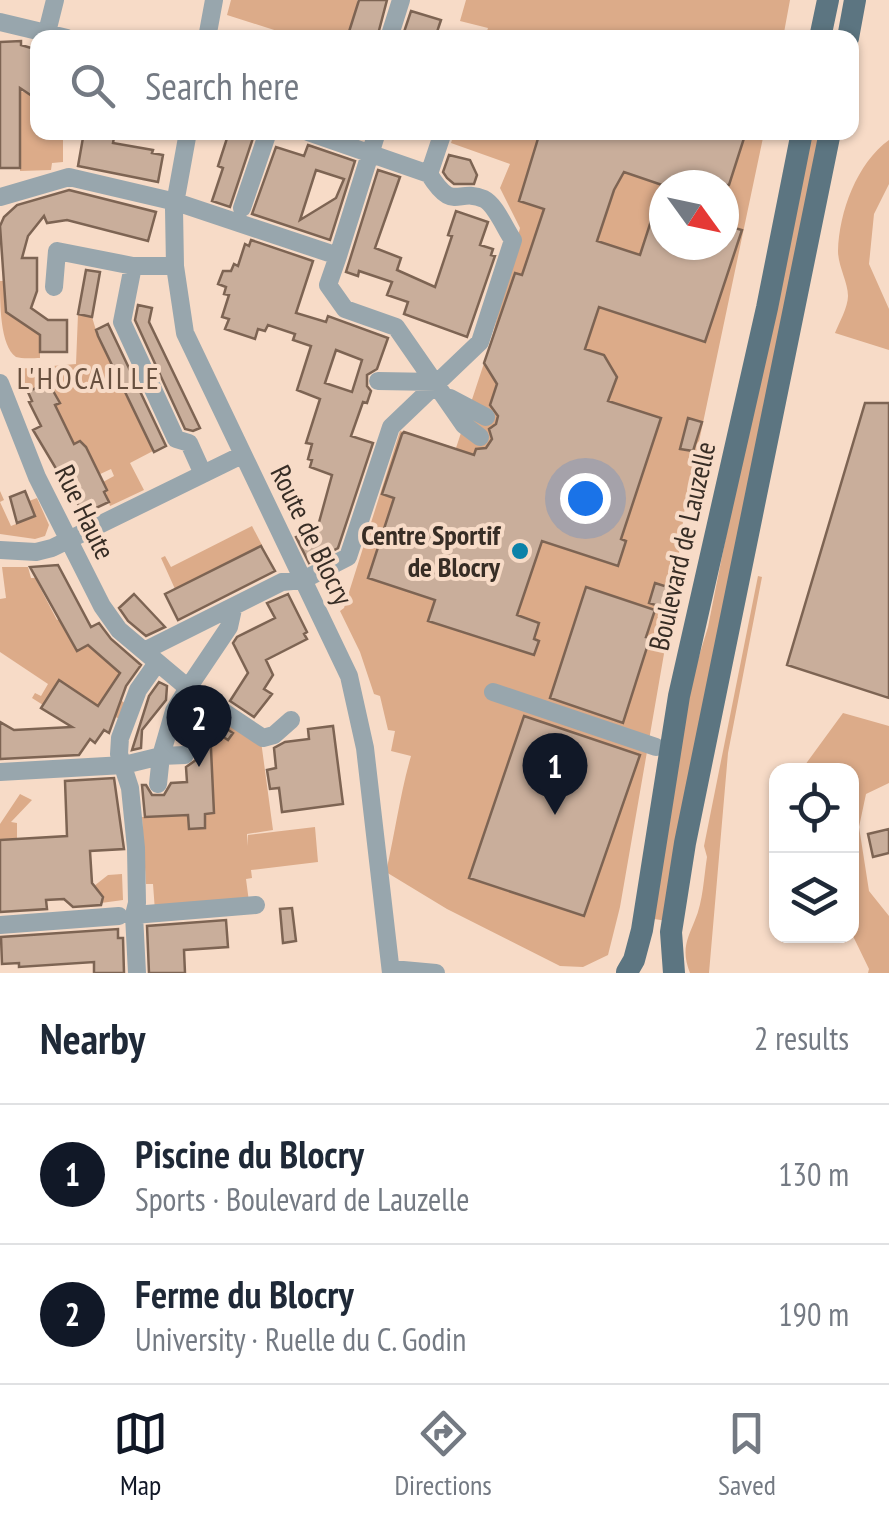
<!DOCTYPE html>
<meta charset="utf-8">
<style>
body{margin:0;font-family:"PT Sans Narrow",sans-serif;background:#f2f2f3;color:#1f2937}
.controls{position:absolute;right:30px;bottom:30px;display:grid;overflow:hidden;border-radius:20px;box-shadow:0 2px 8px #0004}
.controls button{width:90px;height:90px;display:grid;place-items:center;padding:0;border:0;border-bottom:2px solid #e0e1e3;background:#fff;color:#1f2937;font:50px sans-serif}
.compass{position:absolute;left:649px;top:170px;width:90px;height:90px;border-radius:50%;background:#fff;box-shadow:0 2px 8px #0004;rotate:123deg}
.you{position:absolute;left:585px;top:498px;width:35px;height:35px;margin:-25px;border:8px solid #fff;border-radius:50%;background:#1a73e8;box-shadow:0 0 0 15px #1a73e833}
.badge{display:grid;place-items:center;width:65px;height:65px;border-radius:50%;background:#111827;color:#fff;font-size:32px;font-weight:700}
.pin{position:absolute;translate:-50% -82px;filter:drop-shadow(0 2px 5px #0008)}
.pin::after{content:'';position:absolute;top:52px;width:35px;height:30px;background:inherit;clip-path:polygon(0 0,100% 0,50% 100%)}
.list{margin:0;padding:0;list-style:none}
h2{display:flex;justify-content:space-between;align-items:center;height:130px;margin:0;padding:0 40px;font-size:42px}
h2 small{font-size:32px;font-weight:400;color:#747a83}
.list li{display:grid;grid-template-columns:65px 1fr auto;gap:30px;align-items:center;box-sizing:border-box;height:140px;padding:0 40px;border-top:2px solid #e0e1e3}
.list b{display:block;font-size:38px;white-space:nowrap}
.list p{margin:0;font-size:32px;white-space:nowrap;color:#747a83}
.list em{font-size:32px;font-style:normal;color:#747a83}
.icon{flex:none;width:55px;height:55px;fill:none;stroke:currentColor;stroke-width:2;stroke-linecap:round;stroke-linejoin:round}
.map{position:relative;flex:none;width:889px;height:973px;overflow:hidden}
.search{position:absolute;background:#fff;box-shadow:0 2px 8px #0004;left:30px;right:30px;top:30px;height:110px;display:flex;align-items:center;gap:25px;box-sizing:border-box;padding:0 35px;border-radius:20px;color:#747a83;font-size:38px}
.sheet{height:410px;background:#fff}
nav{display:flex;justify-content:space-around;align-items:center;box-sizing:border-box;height:140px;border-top:2px solid #e0e1e3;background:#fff;font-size:28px;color:#747a83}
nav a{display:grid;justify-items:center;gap:5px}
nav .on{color:#111827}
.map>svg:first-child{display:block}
.green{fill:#dcab89;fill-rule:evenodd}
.building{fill:#c9ae9b;stroke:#7d6453;stroke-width:2.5;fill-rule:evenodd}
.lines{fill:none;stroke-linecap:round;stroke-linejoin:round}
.minor{stroke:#98a6ad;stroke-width:18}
.major{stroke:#5c7581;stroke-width:22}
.poi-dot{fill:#0c82a8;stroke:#f7dbc7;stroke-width:4}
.labels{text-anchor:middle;stroke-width:8;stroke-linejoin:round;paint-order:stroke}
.street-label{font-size:28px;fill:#372d25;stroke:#f7dbc7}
.poi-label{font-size:28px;font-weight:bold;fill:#372d25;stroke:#f7dbc7;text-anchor:end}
.neighbourhood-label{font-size:30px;letter-spacing:2.5px;fill:#67503f;stroke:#f7dbc7}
</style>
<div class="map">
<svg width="889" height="973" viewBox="0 0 889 973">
<rect width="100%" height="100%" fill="#f7dbc7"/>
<path class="green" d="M 231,0 L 357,0 L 358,4 L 348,35 L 344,37 L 296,37 L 227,15 Z
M 466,0 L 790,0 L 783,38 L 485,37 L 488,28 L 460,21 Z
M 33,69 L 37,69 L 38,132 L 63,133 L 63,162 L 52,163 L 51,170 L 20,171 L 20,109 L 16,89 L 31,95 Z
M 454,133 L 764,133 L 684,513 L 673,602 L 620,907 L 608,955 L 583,967 L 560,966 L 447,909 L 386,872 C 395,833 400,794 411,756 L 391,751 L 395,731 L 388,730 L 380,696 L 374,694 L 360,652 L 340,611 L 344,608 L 400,431 L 456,448 L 490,345 L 520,228 L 500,188 L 510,164 L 451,143 ZM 664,185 L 724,185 L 724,245 L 664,245 Z
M 806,133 L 821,133 L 667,921 L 648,918 L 681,715 L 708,627 Z
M 889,140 L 889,184 L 874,214 L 869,264 L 889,309 L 889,350 L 835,333 C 839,323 848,307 848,296 C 848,282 838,266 838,251 C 839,212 857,163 889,140 Z
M 0,281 L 9,281 L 6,312 L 40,335 L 40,358 C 34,358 22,359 16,357 C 0,346 0,303 0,281 Z
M 78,314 L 92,317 L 98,337 L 153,451 L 130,463 L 144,490 L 110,506 L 103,482 L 114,476 L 111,469 L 96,476 L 74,444 L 55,405 L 59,402 L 47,383 L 24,393 L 17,369 L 76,364 Z
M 0,491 L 4,500 L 0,502 L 11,526 L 35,516 L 29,501 L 37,498 L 49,525 L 45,536 L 35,539 L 0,534 Z
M 252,526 L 263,547 L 175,589 L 161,558 L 165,556 L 171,567 Z
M 2,567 L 28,567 L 31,578 L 35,578 L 57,620 L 66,616 L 65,627 L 76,650 L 90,644 L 121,672 L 108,691 L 126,704 L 119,719 L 89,700 L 43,705 L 32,698 L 35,693 L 41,696 L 48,684 L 0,652 L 0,599 L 6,598 Z
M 758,576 L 762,577 L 728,753 L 709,973 L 690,973 C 681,950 687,940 695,920 C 703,902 704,876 707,857 L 704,846 Z
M 209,712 L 261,741 L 273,830 L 247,834 L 248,846 L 248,835 L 315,827 L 318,862 L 251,870 L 252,878 L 246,879 L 249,902 L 155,911 L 153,884 L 146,884 L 142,817 L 188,815 L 189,829 L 205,828 L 205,814 L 214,812 Z
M 843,713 L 889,726 L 889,783 L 866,794 L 859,827 L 869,891 L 889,916 L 889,973 L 868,973 L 869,969 L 852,934 L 852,771 L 805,770 L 805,765 Z
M 20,794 L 32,800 L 11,822 L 17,823 L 17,839 L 0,840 L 0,824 Z
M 122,874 L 123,900 L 101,903 L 94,886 L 108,875 Z"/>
<path class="building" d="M 359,0 L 387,0 L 377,38 L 347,38 Z
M 411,11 L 441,20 L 435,38 L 402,38 Z
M 21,41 L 21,45 L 38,50 L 38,69 L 33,69 L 32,96 L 20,88 L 20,168 L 0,168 L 0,42 Z
M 84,132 L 115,132 L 113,143 L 153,150 L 152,153 L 163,155 L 158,182 L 78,166 Z
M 229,132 L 255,132 L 230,207 L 212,201 L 223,168 L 218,166 Z
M 540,132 L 746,132 L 729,185 L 662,185 L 624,172 L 614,190 L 597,241 L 640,255 L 661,190 L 664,190 L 664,245 L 724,245 L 724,225 L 742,230 L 705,342 L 599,307 L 585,349 L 604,355 L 617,377 L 608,401 L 661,418 L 621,539 L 626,541 L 618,566 L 542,541 L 517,615 L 539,623 L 534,639 L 539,641 L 534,655 L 428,621 L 435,600 L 368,578 L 394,498 L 382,494 L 402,434 L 404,432 L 474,455 L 476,449 L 486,448 L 492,439 L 489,429 L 496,424 L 498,416 L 490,405 L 497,384 L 484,363 L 515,273 L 522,275 L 544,209 L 519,201 Z
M 308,145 L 355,161 L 330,240 L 252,214 L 276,147 L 304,156 ZM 316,170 L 344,179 L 336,198 L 300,220 Z
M 449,155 L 470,160 L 477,175 L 474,184 L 454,184 L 447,178 L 443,172 Z
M 378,170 L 400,177 L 375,248 L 401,258 L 397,270 L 435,287 L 452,236 L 448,235 L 456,211 L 488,222 L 480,245 L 493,249 L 491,255 L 495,256 L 467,337 L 404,314 L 408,302 L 387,295 L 392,282 L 359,271 L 358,276 L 346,272 Z
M 69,190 L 156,212 L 148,241 L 67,220 L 47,223 L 44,216 L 28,236 L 22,258 L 37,258 L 37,291 L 31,308 L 48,320 L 67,320 L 67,352 L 40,352 L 40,335 L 6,312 L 0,226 L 4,217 L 17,205 Z
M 251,240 L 313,261 L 296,313 L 326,322 L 328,316 L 388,338 L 377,369 L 367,375 L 367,386 L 371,391 L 367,403 L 363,402 L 351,436 L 373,443 L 338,548 L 309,563 L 296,537 L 318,526 L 332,475 L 310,467 L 312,460 L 308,459 L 312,444 L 306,443 L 320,399 L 297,390 L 311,346 L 293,340 L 295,334 L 268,325 L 265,331 L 258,329 L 255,339 L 225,329 L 229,319 L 222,317 L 229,295 L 224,294 L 226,287 L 218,284 L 223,271 L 231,271 L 234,264 L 238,266 L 245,244 L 249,246 ZM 336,350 L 362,360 L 352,392 L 325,383 Z
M 86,270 L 100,272 L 92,317 L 78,314 Z
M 138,305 L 152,308 L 149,322 L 200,428 L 193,431 L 185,429 L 135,320 Z
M 108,324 L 166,446 L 154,452 L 98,336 L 96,330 Z
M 48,382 L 60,403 L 55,405 L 74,444 L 80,441 L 86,447 L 107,490 L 104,492 L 109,502 L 83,514 L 61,470 L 58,472 L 33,430 L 41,426 L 29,402 L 32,401 L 28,392 Z
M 865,403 L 889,403 L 889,698 L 787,665 Z
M 688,418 L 702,422 L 693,451 L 680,449 Z
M 25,491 L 35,516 L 17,523 L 10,497 Z
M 261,546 L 275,571 L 178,620 L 165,594 Z
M 58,565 L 91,627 L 99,623 L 111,639 L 141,665 L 126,686 L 109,733 L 104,730 L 95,743 L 90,739 L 79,755 L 0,759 L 0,722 L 14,730 L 72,727 L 41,708 L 59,680 L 98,706 L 120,673 L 88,645 L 77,651 L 30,567 Z
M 655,583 L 674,589 L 668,609 L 649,603 Z
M 586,587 L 655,610 L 646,637 L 650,638 L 623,723 L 550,698 Z
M 134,594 L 165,627 L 146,636 L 128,621 L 119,608 Z
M 288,594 L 307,632 L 304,634 L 307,639 L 266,660 L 273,675 L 264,689 L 272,694 L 254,717 L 230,701 L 248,673 L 233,643 L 237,637 L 275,618 L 267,603 Z
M 159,682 L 167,686 L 166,700 L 142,730 L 141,748 L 132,750 L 149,696 Z
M 187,713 L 202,713 L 233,733 L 228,740 L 210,728 L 214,813 L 205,814 L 205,828 L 189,829 L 188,815 L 145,817 L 142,785 L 146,785 L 152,795 L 164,795 L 171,783 L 187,782 L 186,767 L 196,760 L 195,748 L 185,743 L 184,722 Z
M 524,716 L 640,755 L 584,916 L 469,878 Z
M 333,726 L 343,804 L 282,812 L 279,788 L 270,789 L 267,770 L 276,768 L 274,748 L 285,742 L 309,739 L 308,729 Z
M 114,778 L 124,849 L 90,851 L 92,883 L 103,897 L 101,905 L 73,907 L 64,899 L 46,900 L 47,909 L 0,912 L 0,840 L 67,836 L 65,781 Z
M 889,829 L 889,853 L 873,857 L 868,834 Z
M 292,908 L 296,941 L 283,943 L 280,909 Z
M 226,920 L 228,947 L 184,950 L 185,973 L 149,973 L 147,926 Z
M 118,929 L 118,938 L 123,938 L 124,973 L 94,973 L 94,962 L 19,967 L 19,963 L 2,964 L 1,937 Z"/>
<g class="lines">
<path class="minor" d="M 0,22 L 67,38
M 47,32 L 55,0
M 207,38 L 214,0
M 389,38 L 401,0
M 188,132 L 174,209 L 175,266 L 185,333 L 349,676 L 365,748 L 391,973
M 429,174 L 443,132
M 0,197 L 69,177 L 176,202 L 338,256 L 328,285 L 345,309 L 396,327 L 464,425 L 480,437
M 242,208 L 268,132
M 338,256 L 377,132
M 133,266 L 122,322 L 176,439 L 189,443 L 203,474
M 54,287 L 57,251 L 133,266 L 175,266
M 378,381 L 436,382
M 0,383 L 37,477 L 102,606 L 119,630 L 188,688 L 174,711 L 161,756 L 185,755
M 450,398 L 486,417
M 0,550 L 36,552 L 52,548 L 242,455
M 233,609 L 229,627 L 188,688 L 263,738 L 274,735 L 291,720
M 144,651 L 282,582 L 303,580 L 348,557 L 391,427 L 480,342 L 513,240 C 505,229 496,205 484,199 C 457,187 454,214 429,174 L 308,132
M 493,692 L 656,747
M 0,772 L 124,765 L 161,756 L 158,784
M 134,915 L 256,905
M 0,925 L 119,916
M 392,969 L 436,973
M 137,973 L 134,915 L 137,903 L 136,848 L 130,788 L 119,754 L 120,738 L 138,690 L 157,663"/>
<path class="major" d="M 820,38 L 828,0
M 848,38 L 855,0
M 627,972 L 634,960 L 642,930 L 679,696 L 767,308 L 802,132
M 674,973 L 671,932 L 685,843 L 830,132"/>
</g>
<circle class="poi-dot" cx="520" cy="551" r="10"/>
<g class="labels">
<g class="street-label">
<text transform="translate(85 512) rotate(64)" y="10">Rue Haute</text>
<text transform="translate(312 535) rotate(64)" y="10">Route de Blocry</text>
<text transform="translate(682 546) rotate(-77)" y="10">Boulevard de Lauzelle</text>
</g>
<g class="poi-label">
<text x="500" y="545">Centre Sportif<tspan x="500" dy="32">de Blocry</tspan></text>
</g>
<g class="neighbourhood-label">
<text x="89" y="389">L'HOCAILLE</text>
</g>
</g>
</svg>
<div class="controls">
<button><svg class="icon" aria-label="locate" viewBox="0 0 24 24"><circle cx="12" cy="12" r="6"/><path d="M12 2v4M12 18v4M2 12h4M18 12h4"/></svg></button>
<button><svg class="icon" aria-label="layers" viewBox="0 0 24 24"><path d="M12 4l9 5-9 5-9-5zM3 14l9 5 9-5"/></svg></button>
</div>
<svg class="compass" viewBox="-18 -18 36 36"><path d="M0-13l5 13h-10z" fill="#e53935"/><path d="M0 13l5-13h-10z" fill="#747a83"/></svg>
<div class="you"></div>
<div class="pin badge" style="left:555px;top:815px">1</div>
<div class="pin badge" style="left:199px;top:767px">2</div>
<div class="search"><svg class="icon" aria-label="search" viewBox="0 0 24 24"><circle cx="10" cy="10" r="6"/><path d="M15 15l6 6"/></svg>Search here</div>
</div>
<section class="sheet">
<h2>Nearby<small>2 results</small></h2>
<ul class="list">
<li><span class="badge">1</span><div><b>Piscine du Blocry</b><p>Sports · Boulevard de Lauzelle</p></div><em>130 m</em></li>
<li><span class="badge">2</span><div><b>Ferme du Blocry</b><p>University · Ruelle du C. Godin</p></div><em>190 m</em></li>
</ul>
</section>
<nav>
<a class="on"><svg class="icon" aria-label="map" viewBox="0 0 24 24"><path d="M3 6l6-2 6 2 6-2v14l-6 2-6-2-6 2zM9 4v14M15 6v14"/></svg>Map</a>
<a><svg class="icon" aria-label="directions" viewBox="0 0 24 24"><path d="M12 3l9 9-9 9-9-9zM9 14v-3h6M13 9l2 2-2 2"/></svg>Directions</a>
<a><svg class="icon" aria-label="saved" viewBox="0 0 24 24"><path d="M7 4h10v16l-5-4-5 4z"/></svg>Saved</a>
</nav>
